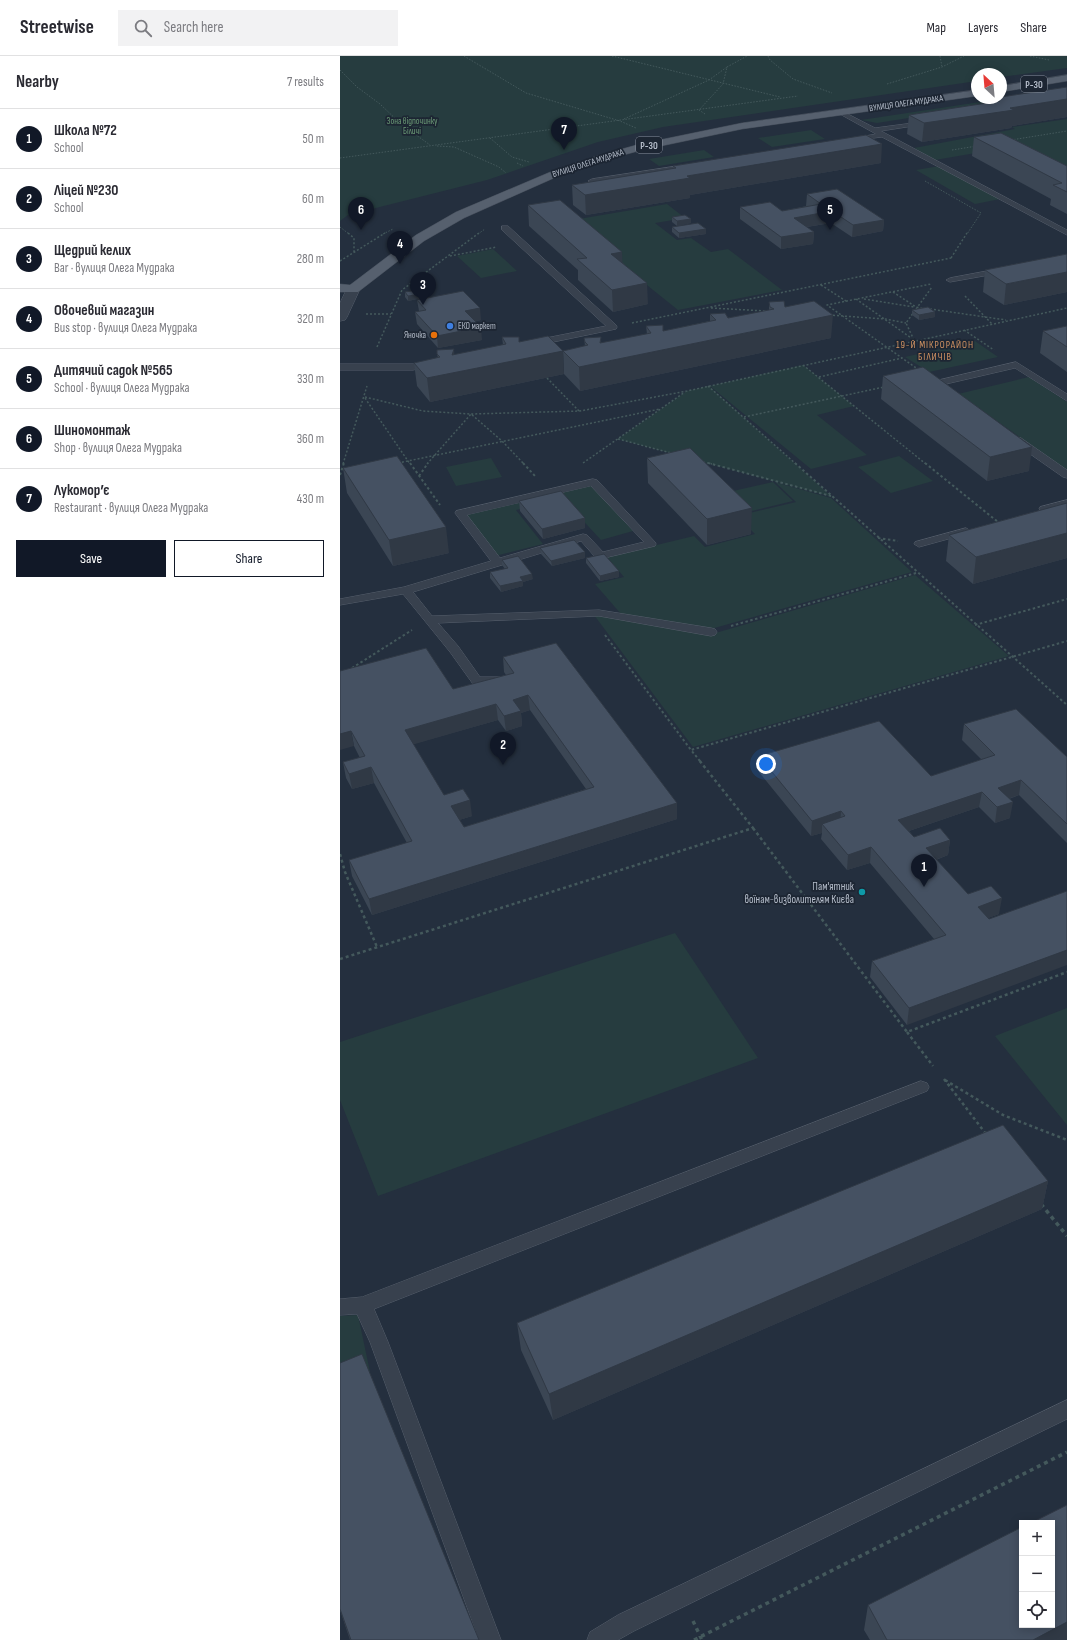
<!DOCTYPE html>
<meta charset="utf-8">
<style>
body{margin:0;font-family:"Sofia Sans Condensed",sans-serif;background:#f2f2f3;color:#2b2b33}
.controls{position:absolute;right:12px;bottom:12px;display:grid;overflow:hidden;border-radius:0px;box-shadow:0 2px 10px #0003}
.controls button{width:36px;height:36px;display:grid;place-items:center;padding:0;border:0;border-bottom:1px solid #e1e1e2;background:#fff;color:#2b2b33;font:20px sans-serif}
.compass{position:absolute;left:631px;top:12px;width:36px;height:36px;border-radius:50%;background:#fff;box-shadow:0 2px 10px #0003;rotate:334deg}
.you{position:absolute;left:426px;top:708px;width:14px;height:14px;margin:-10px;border:3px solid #fff;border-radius:50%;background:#1a73e8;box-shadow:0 0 0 6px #1a73e833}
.badge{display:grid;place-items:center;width:26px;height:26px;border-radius:50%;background:#111827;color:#fff;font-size:13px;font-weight:700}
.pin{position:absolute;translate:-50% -33px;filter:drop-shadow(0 1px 2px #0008)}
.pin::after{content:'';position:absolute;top:21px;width:14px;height:12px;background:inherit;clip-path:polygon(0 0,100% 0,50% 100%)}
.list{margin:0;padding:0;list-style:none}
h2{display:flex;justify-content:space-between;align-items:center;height:52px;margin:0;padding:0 16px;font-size:17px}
h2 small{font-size:13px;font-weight:400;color:#7c7c81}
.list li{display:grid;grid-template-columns:26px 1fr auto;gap:12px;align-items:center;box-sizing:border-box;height:60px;padding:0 16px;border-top:1px solid #e1e1e2}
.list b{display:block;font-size:15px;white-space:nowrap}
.list p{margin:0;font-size:13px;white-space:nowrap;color:#7c7c81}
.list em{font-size:13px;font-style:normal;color:#7c7c81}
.actions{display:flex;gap:8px;padding:12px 16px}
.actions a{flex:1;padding:9px 0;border:1px solid #111827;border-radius:0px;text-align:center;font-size:14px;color:#111827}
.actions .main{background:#111827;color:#fff}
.icon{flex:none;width:22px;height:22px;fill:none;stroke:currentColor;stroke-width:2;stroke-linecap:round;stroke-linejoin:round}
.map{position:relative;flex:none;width:727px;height:1584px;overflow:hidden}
header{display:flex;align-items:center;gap:24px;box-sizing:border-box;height:56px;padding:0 20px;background:#fff;border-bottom:1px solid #e1e1e2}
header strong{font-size:19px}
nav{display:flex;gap:22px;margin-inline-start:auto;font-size:14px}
.search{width:280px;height:36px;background:#f2f2f3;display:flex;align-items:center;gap:10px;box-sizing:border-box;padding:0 14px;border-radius:0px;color:#7c7c81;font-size:15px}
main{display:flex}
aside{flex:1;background:#fff}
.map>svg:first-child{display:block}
.green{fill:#263c3f}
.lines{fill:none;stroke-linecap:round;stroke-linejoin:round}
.service-casing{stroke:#565f6c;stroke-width:1}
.tertiary-casing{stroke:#565f6c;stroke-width:1}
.primary-casing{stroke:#414a57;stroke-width:1}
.path-far4{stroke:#44595c;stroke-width:1;stroke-dasharray:1.5 1.5;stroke-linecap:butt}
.path-far3{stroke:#44595c;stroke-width:1.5;stroke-dasharray:2 2;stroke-linecap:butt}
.path-far2{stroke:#44595c;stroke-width:2;stroke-dasharray:2.5 2.5;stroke-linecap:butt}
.path-far1{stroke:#44595c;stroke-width:2.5;stroke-dasharray:3 3;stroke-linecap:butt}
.path{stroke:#44595c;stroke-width:3.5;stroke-dasharray:4 4;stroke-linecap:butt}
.service{fill:#38414e;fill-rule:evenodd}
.tertiary{fill:#38414e;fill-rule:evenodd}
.primary{fill:#56606e;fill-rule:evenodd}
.wall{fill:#3b4654;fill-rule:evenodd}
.shaded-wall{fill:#303945}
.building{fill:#455162;stroke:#303945;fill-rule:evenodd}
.shop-dot{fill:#3f7fe0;stroke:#1d2633;stroke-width:1.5}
.food-dot{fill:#e8710a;stroke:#1d2633;stroke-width:1.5}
.culture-dot{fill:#0f9aa8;stroke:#1d2633;stroke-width:1.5}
.labels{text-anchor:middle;stroke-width:3.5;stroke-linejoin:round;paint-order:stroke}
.far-street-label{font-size:9px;fill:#b4bcc9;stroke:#1d2633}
.far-park-label{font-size:9px;fill:#6b9a76;stroke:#1d2633}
.far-poi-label{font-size:9px;fill:#b4bcc9;stroke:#1d2633;text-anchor:start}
.shield{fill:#1d2633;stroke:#878f9c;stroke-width:1}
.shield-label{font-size:10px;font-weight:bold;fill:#b4bcc9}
.far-neighbourhood-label{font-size:10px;letter-spacing:1px;fill:#d59563;stroke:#1d2633}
.poi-label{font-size:11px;fill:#b4bcc9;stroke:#1d2633;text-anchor:end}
</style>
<header>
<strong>Streetwise</strong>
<div class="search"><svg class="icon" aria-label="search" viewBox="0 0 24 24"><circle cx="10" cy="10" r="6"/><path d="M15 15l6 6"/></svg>Search here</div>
<nav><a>Map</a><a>Layers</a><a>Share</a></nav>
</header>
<main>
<aside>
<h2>Nearby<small>7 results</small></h2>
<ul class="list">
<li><span class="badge">1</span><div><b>Школа №72</b><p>School</p></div><em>50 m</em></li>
<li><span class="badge">2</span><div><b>Ліцей №230</b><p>School</p></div><em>60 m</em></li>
<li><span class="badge">3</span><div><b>Щедрий келих</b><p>Bar · вулиця Олега Мудрака</p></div><em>280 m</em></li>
<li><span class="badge">4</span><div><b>Овочевий магазин</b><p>Bus stop · вулиця Олега Мудрака</p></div><em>320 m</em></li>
<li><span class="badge">5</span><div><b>Дитячий садок №565</b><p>School · вулиця Олега Мудрака</p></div><em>330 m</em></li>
<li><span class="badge">6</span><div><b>Шиномонтаж</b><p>Shop · вулиця Олега Мудрака</p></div><em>360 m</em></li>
<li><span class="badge">7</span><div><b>Лукомор’є</b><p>Restaurant · вулиця Олега Мудрака</p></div><em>430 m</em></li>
</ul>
<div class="actions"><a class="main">Save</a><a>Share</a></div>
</aside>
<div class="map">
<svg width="727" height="1584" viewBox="0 0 727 1584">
<rect width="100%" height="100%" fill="#242f3e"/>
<path class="green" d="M 0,0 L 727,0 L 727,12 L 661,21 L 661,18 L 637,18 L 637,25 L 323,71 L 258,86 L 147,124 L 8,159 L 0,165 Z
M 727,33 L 727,37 L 537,67 L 521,64 Z
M 727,63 L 727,128 L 659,93 L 595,104 L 574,92 L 675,73 L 672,71 Z
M 471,74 L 485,83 L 432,91 L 418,82 Z
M 364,94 L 374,101 L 319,110 L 309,103 Z
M 600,110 L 660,143 L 635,148 L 576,114 Z
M 327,148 L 345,162 L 315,167 L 337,184 L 351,182 L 371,196 L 388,193 L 442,234 L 338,254 L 227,165 Z
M 153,193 L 177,215 L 141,222 L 117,200 Z
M 635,285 L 658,301 L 589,316 L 565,301 Z
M 463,309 L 514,350 L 477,359 L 527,399 L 471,413 L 370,330 Z
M 689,321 L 727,346 L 727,414 L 618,338 Z
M 369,330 L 492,441 L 278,383 L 347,335 Z
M 559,400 L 593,425 L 551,437 L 518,411 Z
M 151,402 L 162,421 L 116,430 L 106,411 Z
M 433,426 L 453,445 L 412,455 L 393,435 Z
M 435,426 L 491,442 L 572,516 L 371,573 L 281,558 L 255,528 L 284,521 L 267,501 L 354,480 L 365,491 L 415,478 L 397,460 L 456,446 Z
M 250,428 L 293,475 L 261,484 L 223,443 L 176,454 L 203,488 L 155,500 L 124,457 Z
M 575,519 L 669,600 L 353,691 L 254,559 L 372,578 Z
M 335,877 L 418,1002 L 38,1140 L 0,1044 L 0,986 Z
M 727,952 L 727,1069 L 655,980 Z
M 18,1259 L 30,1316 L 0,1329 L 0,1260 Z"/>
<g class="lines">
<defs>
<path id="service" d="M 500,54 L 535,72 L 588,65 L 589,66 L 586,68 L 541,75 L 727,174 L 727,179 L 542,81 L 509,85 L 509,83 L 536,78 L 498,57 L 497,56 Z
M 351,108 L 355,110 L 354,112 L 252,127 L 248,125 L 252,123 Z
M 162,170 L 168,170 L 276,269 L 277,271 L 276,273 L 194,290 L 191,289 L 190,287 L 191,285 L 266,270 L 162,174 Z
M 663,212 L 666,212 L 667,214 L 666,216 L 610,226 L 606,224 L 610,222 Z
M 93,304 L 96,305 L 98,307 L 96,309 L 73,314 L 0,314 L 0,308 L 73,308 Z
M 676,306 L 727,338 L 727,345 L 675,312 L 606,328 L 613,334 L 608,337 L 593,327 L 595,325 Z
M 677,381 L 681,382 L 727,414 L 727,422 L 723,421 L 673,386 L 672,384 Z
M 253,423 L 257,424 L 315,486 L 316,488 L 315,490 L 260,503 L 256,502 L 241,485 L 73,536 L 92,560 L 259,554 L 371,572 L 375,573 L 377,576 L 375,579 L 371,580 L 259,560 L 98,567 L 118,590 L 140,621 L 166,621 L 168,624 L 166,627 C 157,629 142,630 133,628 L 110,596 L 63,538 L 0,549 L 0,543 L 64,531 L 151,505 L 115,457 L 116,455 ZM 251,430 L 304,486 L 263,496 L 247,479 L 243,478 L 160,502 L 127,459 Z
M 727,444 L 727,450 L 704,456 L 699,453 L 700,451 Z
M 626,472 L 631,475 L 630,477 L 579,491 L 574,488 L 575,486 Z
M 581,1025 L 587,1027 L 589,1031 L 587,1035 L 34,1253 L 48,1286 L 161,1584 L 139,1584 L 30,1286 L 17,1258 L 0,1259 L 0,1243 L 22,1241 Z
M 727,1344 L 727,1363 L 294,1575 L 278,1584 L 247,1584 L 250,1576 L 278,1559 Z"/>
<path id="tertiary" d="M 13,229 L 18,230 L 20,233 L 7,261 L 5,264 L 0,265 L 0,247 L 8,230 Z"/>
<path id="primary" d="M 727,19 L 727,25 L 661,36 L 661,30 Z
M 637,34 L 637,40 L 402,73 L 302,94 L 265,104 L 223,118 L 124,162 L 84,185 L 18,236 L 0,236 L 0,228 L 10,229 L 76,179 L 116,156 L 215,114 L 257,100 L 300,88 L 402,67 Z"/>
</defs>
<use href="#service" class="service-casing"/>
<use href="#tertiary" class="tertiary-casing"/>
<use href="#primary" class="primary-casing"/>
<path class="path-far4" d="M 124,0 L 186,37 L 280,65 L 296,72
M 272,0 L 440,41
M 428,0 L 430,4 L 453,23 L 492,37
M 600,0 L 602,11
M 690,0 L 709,4
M 0,14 L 17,31 L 40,48 L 61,68 L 90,89
M 547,28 L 602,11 L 624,0
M 365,58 L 359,54 L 383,28 L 387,11 L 407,0
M 284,63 L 369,24 L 387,11
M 150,82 L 172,101 L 189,106
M 671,84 L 727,75
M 97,90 L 114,91 L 159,111 L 166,117
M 612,94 L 637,90
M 0,102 L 458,40
M 177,107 L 183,110
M 585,125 L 641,157 L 627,178
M 0,171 L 9,178
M 43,178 L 53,173
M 138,178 L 145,173"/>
<path class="path-far3" d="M 8,177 L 14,182 L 14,196
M 110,200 L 157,191
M 611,202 L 627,177
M 0,205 L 45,177
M 481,229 L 506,245
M 553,236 L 576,251 L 585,253
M 625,240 L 652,268
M 516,243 L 574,284
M 524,243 L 574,251
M 371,252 L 426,255
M 590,253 L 666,264
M 26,258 L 51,258
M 489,259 L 545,263 L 566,267
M 292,267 L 611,202
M 624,274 L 654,294
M 574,284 L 566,267 L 592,231
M 37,291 L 62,234 L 139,177
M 463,309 L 586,408
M 579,314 L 487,249 L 591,228
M 479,321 L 562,302
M 207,322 L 239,355
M 368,330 L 456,408
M 25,341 L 83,355 L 131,358 L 240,355 L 347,335 L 727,252
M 25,342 L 70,408
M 404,361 L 544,331
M 278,383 L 331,397
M 363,406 L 372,408
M 58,407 L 320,353
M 243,407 L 345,336
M 3,408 L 27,330
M 87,408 L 131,358 L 162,385 L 184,408"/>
<path class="path-far2" d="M 70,407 L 100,449
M 183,407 L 195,420
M 368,407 L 491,440
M 455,407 L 727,649
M 585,407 L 658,466
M 0,419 L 4,407
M 79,420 L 88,407
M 538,482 L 558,485
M 635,569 L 727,543
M 391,570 L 576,517
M 265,579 L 351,694
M 12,612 L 72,574
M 360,705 L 351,694 L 727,585"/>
<path class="path-far1" d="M 413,772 L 567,976 L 727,916
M 0,798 L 5,816 L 37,891
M 0,903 L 413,772 L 359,704
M 567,976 L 593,1010
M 604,1023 L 646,1078
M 605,1024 L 663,1059 L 727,1084"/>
<path class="path" d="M 701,1148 L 727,1180
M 353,1565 L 362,1584
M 354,1584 L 727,1396"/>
<use href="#service" class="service"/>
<use href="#tertiary" class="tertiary"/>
<use href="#primary" class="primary"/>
</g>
<path class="wall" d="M 727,31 L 727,61 L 672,70 L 671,72 L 582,86 L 567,78 L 569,59 L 654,46 L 654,42 Z
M 634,81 L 727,110 L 727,158 L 710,149 L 711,143 L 632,100 Z
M 541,107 L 350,139 L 350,142 L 246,159 L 233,149 L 232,129 L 333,113 L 333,110 Z
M 467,138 L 544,164 L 543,175 L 512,181 L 491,167 L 467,171 L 474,176 L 473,188 L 441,193 L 400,163 L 400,151 L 442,155 L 467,150 L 466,150 Z
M 188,149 L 283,207 L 308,248 L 273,256 L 238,224 L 238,214 L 189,170 Z
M 332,161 L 351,163 L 351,167 L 337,170 L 332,166 Z
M 332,171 L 366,178 L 339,182 L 332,176 Z
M 727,198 L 727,236 L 664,249 L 643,236 L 645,214 Z
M 65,236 L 82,242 L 68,245 L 65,241 Z
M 77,244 L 141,264 L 136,265 L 142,284 L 98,292 L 77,268 L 75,256 L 79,255 Z
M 429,246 L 445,251 L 491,282 L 240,335 L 224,318 L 223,295 L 245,290 L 244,282 L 261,281 L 261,287 L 307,278 L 306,270 L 323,275 L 370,265 L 370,258 L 388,262 L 429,254 Z
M 572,254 L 595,261 L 579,264 L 572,259 Z
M 727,270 L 727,316 L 700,297 L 703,275 Z
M 162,281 L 179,286 L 224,318 L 90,346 L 77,330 L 74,307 L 98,302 L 97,298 L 114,293 L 114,299 L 163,289 Z
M 543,320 L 689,415 L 647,425 L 541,343 Z
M 307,402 L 411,478 L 367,489 L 308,427 Z
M 3,412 L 109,497 L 53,510 L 7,437 Z
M 179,445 L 245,462 L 245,472 L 203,483 L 180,455 Z
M 727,447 L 727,502 L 633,528 L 606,505 L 609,479 Z
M 200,492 L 245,502 L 212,510 L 201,498 Z
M 246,502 L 279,515 L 279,521 L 260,525 L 246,507 Z
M 162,504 L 193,523 L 183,526 L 183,530 L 161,536 L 150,522 L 150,516 L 165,513 L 162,509 Z
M 163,601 L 337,747 L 337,763 L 32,859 L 12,820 L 9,804 L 67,787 L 34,727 L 12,733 L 6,722 L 3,706 L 20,702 L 14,690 L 0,615 L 113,633 L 166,619 L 164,616 ZM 190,654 L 246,733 L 124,771 L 119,764 L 132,760 L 104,739 L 73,688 L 158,664 L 166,675 L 182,670 L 181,657 Z
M 624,668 L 727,701 L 727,787 L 679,739 L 669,743 L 670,762 L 655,767 L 639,751 L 569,775 L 574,781 L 610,784 L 608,799 L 596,804 L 628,838 L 659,858 L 648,862 L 567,969 L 530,921 L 532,905 L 594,883 L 530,807 L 507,814 L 481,783 L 482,777 L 471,780 L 419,716 L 419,700 L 591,720 L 642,704 L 622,684 Z
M 708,1125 L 702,1153 L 213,1364 L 181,1294 L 177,1267 Z
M 0,1307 L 139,1584 L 10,1584 L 0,1554 Z
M 528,1549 L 727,1584 L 530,1584 L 524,1574 Z"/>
<path class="shaded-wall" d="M 727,43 L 727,61 L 672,70 L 671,72 L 582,86 L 584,67 L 670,52 Z
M 542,88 L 541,107 L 350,139 L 350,142 L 246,159 L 245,139 L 347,120 Z
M 492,155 L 491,167 L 453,173 L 454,162 Z
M 351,163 L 351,167 L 337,170 L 337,165 Z
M 544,164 L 543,175 L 512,181 L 513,169 Z
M 366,173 L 366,178 L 339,182 L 339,177 Z
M 474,176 L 473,188 L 441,193 L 441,181 Z
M 282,196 L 283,217 L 271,198 Z
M 727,216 L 727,236 L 664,249 L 666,228 Z
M 307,227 L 308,248 L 273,256 L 272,234 Z
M 82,238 L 82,242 L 68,245 L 68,240 Z
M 140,252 L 141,264 L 127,267 L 125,255 Z
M 595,256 L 595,261 L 579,264 L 579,259 Z
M 493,259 L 491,282 L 240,335 L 239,311 L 260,287 L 261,281 L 262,306 L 323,275 L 323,269 L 324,293 Z
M 141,271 L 142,284 L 98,292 L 97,280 Z
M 114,293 L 116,316 L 223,295 L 224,318 L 90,346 L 87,322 L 112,299 Z
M 692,391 L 689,415 L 647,425 L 650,401 Z
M 412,452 L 411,478 L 367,489 L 367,463 Z
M 245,462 L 245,472 L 203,483 L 202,473 Z
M 106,471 L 109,497 L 53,510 L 49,484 Z
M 727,477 L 727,502 L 633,528 L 636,501 Z
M 245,496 L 245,502 L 212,510 L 211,505 Z
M 279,515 L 279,521 L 260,525 L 260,520 Z
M 192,518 L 193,523 L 183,526 L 183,530 L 161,536 L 160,530 L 180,521 Z
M 188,639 L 190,654 L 181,657 L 182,670 L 166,675 L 164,660 L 173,644 Z
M 156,648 L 158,664 L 68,690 L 65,674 Z
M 11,675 L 14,690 L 0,694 L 0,678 Z
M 31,711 L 34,727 L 12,733 L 9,718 Z
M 681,724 L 679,739 L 656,747 L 658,732 Z
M 642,736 L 639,751 L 557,779 L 558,764 Z
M 130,744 L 132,760 L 113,766 L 111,750 Z
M 673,746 L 670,762 L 655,767 L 657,751 Z
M 337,747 L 337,763 L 32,859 L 29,843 Z
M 501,755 L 500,771 L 482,768 L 482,777 L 471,780 L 472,765 Z
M 610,784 L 608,799 L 584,808 L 586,792 Z
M 531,791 L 530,807 L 507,814 L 508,799 Z
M 662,842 L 659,858 L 635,867 L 638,851 Z
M 727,894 L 727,909 L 567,969 L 569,952 Z
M 708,1125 L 702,1153 L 213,1364 L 209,1338 Z
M 727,1566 L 727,1584 L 693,1584 Z"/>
<path class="building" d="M 727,31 L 727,43 L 670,52 L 674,54 L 584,67 L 569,59 L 660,45 L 654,42 L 661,42 L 661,41 Z
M 661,77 L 727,110 L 727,136 L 713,129 L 722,127 L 634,81 Z
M 526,79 L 542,88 L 347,120 L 350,122 L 245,139 L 232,129 L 336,112 L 333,110 Z
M 497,133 L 544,164 L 513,169 L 492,155 L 454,162 L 474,176 L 441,181 L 400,151 L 430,146 L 442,155 L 481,148 L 467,138 Z
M 220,144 L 282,196 L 271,198 L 307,227 L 272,234 L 237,203 L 247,202 L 188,149 Z
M 345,159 L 351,163 L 337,165 L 332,161 Z
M 358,167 L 366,173 L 339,177 L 332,171 Z
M 727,198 L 727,216 L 666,228 L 645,214 Z
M 78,234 L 82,238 L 68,240 L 65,236 Z
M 123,235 L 140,252 L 125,255 L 141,271 L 97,280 L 75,256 L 86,254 L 77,244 Z
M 444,245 L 445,251 L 474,245 L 493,259 L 239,311 L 223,295 L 248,289 L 245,286 L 244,282 L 261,281 L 260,287 L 311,277 L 306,270 L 323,269 L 323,275 L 376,264 L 370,258 L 385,257 L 388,262 L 434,253 L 430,251 L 429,246 Z
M 588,251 L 595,256 L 579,259 L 572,254 Z
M 727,270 L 727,291 L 703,275 Z
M 208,280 L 223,295 L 87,322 L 74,307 L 100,301 L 97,298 L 97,294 L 114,293 L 112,299 L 166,288 L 162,281 L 179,281 L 179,286 Z
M 583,311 L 692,391 L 650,401 L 543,320 Z
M 350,392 L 412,452 L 367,463 L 307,402 Z
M 57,400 L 106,471 L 49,484 L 3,412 Z
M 221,435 L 245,462 L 202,473 L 179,445 Z
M 727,447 L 727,477 L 636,501 L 609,479 Z
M 234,484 L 245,496 L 211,505 L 200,492 Z
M 264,498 L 279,515 L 260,520 L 246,502 Z
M 178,500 L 192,518 L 180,521 L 183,525 L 160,530 L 150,516 L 168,512 L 162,504 Z
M 216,587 L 337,747 L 29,843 L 9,804 L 72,785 L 31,711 L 9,718 L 3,706 L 25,700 L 11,675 L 0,678 L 0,615 L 86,592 L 113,633 L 174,617 L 163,601 ZM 188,639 L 254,731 L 124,771 L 111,750 L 130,744 L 123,733 L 104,739 L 65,674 L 156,648 L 164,660 L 181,655 L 173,644 Z
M 676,653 L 727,701 L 727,768 L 681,724 L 658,732 L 673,746 L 657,751 L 642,736 L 558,764 L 574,781 L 600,772 L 610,784 L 586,792 L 628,838 L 651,830 L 662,842 L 638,851 L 649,863 L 727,835 L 727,894 L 569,952 L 532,905 L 606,879 L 531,791 L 508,799 L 482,768 L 505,760 L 501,755 L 472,765 L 419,700 L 539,665 L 591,720 L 655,699 L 624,668 Z
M 663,1069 L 708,1125 L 209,1338 L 177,1267 Z
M 22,1298 L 139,1584 L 11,1584 L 0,1553 L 0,1307 Z
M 727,1449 L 727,1566 L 693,1584 L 547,1584 L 528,1549 L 682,1471 L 682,1569 L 712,1569 L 712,1467 L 691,1467 Z"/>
<circle class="shop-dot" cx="110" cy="270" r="4"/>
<circle class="food-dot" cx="94" cy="279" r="4"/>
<circle class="culture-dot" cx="522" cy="836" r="4"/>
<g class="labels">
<g class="far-street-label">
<text transform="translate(566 47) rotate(-8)" y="3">ВУЛИЦЯ ОЛЕГА МУДРАКА</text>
<text transform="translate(248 107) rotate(-18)" y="3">ВУЛИЦЯ ОЛЕГА МУДРАКА</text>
</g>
<g class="far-park-label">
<text x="72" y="68">Зона відпочинку<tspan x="72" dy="10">Біличі</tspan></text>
</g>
<g class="far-poi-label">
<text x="118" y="273">ЕКО маркет</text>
<text x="86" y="282" text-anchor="end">Яночка</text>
</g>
<g class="shield">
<rect x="681" y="20" width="26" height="16" rx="3"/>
<rect x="296" y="81" width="26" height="16" rx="3"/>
</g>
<g class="shield-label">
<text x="694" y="32">Р-30</text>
<text x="309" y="93">Р-30</text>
</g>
<g class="far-neighbourhood-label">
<text x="595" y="292">19-Й МІКРОРАЙОН<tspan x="595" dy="12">БІЛИЧІВ</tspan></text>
</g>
<g class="poi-label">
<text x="514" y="834">Пам'ятник<tspan x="514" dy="13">воїнам-визволителям Києва</tspan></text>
</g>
</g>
</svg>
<div class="controls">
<button>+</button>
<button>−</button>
<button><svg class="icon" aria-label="locate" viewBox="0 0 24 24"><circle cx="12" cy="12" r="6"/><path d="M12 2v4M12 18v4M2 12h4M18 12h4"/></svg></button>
</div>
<svg class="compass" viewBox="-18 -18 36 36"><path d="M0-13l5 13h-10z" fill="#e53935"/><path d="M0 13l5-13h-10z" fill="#7c7c81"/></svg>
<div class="you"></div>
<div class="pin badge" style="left:584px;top:831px">1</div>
<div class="pin badge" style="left:163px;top:709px">2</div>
<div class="pin badge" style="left:83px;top:249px">3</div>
<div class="pin badge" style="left:60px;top:208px">4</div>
<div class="pin badge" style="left:490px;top:174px">5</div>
<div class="pin badge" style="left:21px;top:174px">6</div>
<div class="pin badge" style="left:224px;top:94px">7</div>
</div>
</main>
